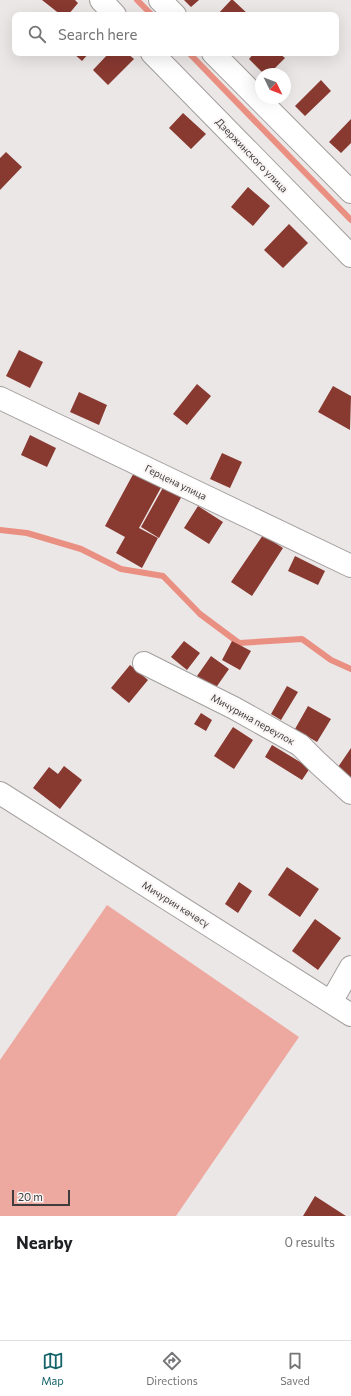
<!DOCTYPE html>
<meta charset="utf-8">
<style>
body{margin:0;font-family:Commissioner,sans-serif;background:#f2f2f2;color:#202124}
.compass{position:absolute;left:255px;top:68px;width:36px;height:36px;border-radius:50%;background:#fff;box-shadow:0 4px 16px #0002;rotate:133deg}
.scale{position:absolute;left:12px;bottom:10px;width:58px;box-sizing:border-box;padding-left:4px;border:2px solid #3e3c3c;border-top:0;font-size:11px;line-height:14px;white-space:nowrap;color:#3e3c3c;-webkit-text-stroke:3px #f9f5f4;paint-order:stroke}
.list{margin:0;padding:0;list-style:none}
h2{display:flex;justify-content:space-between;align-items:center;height:52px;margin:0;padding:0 16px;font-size:17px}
h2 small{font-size:13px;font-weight:400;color:#757577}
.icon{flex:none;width:22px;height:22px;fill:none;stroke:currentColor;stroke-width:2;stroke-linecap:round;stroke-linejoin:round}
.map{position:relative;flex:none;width:351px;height:1216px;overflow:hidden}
.search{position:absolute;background:#fff;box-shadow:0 4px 16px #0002;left:12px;right:12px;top:12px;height:44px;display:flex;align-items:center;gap:10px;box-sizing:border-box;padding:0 14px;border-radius:8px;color:#757577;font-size:15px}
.sheet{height:124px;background:#fff}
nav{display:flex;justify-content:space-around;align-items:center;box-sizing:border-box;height:56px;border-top:1px solid #e0e0e0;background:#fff;font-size:11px;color:#757577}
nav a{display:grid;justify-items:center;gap:2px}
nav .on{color:#14636a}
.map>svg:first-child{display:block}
.green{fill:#eda9a0}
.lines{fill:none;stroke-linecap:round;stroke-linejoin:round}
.stream{stroke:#e99083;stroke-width:6}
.building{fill:#883930}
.minor-casing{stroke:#a39f9e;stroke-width:24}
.minor{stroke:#fff;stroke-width:22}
.labels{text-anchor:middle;stroke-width:4;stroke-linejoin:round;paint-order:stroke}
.street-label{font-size:10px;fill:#3e3c3c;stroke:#f9f5f4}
</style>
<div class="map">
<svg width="351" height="1216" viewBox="0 0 351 1216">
<rect width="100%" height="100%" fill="#ece7e7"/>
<path class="green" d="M 107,905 L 299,1037 L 176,1216 L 0,1216 L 0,1060 Z"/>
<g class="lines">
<path class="stream" d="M 137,0 L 152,15
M 189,53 L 351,220
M 0,530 L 27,533 L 81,549 L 121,569 L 163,576 L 200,614 L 239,643 L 302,639 L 331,660 L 351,669"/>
</g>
<path class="building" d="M 42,0 L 75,0 L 78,3 L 68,15 L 61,15 Z
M 184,0 L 199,0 L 191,7 Z
M 231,0 L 233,0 L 249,15 L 217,15 Z
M 73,53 L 89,53 L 82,61 Z
M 109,53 L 127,53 L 134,59 L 108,85 L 93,70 Z
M 254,53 L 279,53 L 285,58 L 269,74 L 264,74 L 249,59 Z
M 321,80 L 331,91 L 305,116 L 295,106 Z
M 183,113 L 206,134 L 191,149 L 169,128 Z
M 351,119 L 351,143 L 341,153 L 329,142 Z
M 6,152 L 22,167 L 0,190 L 0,158 Z
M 248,187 L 270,206 L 253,226 L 231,207 Z
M 289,224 L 308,243 L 283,268 L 264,250 Z
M 19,350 L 43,362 L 30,388 L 6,376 Z
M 197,384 L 211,396 L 187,425 L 173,414 Z
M 333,386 L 351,396 L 350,430 L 318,412 Z
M 79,392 L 107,405 L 99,425 L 70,412 Z
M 30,435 L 56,448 L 47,467 L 21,455 Z
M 222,453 L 242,462 L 230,488 L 210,479 Z
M 137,467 L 164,482 L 139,528 L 158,538 L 142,568 L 116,553 L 125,537 L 105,526 Z
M 165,484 L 183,494 L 159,538 L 141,527 Z
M 198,506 L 223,522 L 209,544 L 184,528 Z
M 263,535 L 283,548 L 252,596 L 231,582 Z
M 295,556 L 325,571 L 318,585 L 288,571 Z
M 184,641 L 200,653 L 187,670 L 171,657 Z
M 232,641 L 251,651 L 240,670 L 222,660 Z
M 211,656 L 229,669 L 215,689 L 197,676 Z
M 130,665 L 148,680 L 129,703 L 111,688 Z
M 287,686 L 298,692 L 281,720 L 271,714 Z
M 308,706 L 331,719 L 317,742 L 295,729 Z
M 201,713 L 212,720 L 206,731 L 194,724 Z
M 233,727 L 253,740 L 234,769 L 214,756 Z
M 272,745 L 310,768 L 302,780 L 265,757 Z
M 351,748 L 351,780 L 336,770 Z
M 64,766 L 82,780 L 60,809 L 33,788 L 49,767 L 58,774 Z
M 287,867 L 319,889 L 300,917 L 268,895 Z
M 239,882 L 252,891 L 238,913 L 225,904 Z
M 315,919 L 341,938 L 318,970 L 292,951 Z
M 315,1196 L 346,1216 L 303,1216 Z"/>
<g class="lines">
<defs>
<path id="minor" d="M 101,0 L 115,15
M 160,0 L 175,15
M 152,53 L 351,256
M 213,53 L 351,192
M 0,398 L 351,566
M 144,663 L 234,708 L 300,745 L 318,763 L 351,793
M 0,793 L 351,1015
M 331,1002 L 351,967"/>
</defs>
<use href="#minor" class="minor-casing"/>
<use href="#minor" class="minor"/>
</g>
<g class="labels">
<g class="street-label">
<text transform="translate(252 155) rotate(46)" y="4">Дзержинского улица</text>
<text transform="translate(176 482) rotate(26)" y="4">Герцена улица</text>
<text transform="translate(253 719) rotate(29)" y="4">Мичурина переулок</text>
<text transform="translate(176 904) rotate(32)" y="4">Мичурин көчөсү</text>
</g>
</g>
</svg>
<svg class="compass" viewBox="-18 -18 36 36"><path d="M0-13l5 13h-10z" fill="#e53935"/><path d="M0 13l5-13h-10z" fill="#757577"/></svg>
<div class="scale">20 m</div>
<div class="search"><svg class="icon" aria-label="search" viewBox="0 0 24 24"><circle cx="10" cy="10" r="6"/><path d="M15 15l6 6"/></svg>Search here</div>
</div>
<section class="sheet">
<h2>Nearby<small>0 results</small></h2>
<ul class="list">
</ul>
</section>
<nav>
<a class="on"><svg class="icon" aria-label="map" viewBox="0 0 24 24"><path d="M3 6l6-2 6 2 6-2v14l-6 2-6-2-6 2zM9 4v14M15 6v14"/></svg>Map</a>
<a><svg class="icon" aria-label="directions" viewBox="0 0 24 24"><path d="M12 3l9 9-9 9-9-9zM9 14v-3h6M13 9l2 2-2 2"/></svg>Directions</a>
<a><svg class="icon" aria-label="saved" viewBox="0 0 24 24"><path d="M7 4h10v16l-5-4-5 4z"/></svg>Saved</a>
</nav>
